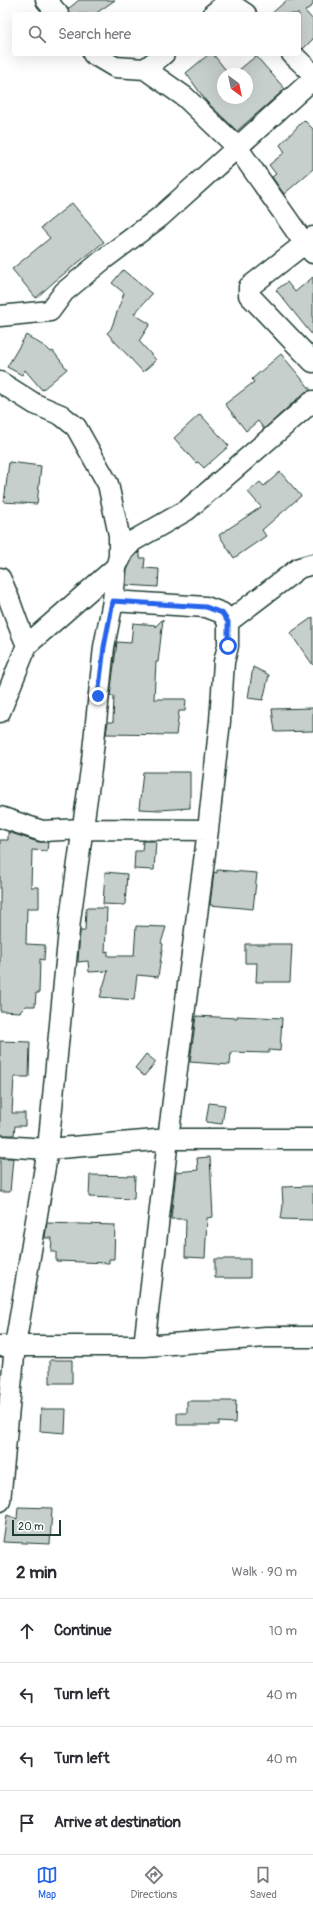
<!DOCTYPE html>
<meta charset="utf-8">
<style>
body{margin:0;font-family:Pangolin,sans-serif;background:#f2f2f3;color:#2b2b33}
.compass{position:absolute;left:217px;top:68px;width:36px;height:36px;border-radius:50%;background:#fff;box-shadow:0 4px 16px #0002;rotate:147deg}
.scale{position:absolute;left:12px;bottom:10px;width:49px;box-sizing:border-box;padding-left:4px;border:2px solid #1f3d34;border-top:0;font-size:11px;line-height:14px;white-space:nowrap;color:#1f3d34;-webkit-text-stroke:3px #fff;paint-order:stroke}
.stop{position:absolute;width:12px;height:12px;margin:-9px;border:3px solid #2563eb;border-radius:50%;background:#fff}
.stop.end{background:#2563eb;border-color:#fff;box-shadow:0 1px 4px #0008}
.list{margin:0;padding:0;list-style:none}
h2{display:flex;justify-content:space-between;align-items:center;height:52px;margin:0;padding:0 16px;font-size:17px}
h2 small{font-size:13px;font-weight:400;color:#7c7c81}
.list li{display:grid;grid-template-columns:26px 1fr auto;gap:12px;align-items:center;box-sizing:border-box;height:64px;padding:0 16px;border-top:1px solid #e1e1e2}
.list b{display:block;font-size:15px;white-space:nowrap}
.list em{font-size:13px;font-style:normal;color:#7c7c81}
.icon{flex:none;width:22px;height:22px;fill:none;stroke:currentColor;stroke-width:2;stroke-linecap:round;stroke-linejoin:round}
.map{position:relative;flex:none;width:313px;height:1546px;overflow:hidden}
.search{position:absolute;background:#fff;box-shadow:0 4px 16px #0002;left:12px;right:12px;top:12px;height:44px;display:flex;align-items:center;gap:10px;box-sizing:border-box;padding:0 14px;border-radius:4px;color:#7c7c81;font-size:15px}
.sheet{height:308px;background:#fff}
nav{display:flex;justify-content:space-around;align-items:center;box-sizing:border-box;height:56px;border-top:1px solid #e1e1e2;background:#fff;font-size:11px;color:#7c7c81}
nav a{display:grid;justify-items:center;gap:2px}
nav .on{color:#2563eb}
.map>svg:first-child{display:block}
.building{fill:#c7cfcc;stroke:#1f3d34}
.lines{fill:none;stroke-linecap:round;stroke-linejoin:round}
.minor-casing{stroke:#1f3d34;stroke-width:23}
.minor{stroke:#fff;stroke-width:20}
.route{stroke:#2563eb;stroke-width:5}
</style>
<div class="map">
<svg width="313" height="1546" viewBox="0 0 313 1546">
<rect width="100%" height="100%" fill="#fff"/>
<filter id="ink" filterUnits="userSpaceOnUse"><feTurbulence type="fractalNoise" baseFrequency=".025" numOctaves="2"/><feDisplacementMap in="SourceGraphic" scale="8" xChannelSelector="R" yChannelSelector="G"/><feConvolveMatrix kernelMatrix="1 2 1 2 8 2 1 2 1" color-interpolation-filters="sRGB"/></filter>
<g filter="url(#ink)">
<path class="building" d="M 79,0 L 115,0 L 95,14 L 69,14 L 68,9 Z
M 287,0 L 313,0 L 313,5 L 305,11 L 313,20 L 313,39 L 303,49 L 299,45 L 299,14 L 271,14 Z
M 209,54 L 213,54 L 229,74 L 223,74 L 223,98 L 247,98 L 247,74 L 234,74 L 256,56 L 285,89 L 237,131 L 206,101 L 186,73 Z
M 304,120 L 313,129 L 313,169 L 284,194 L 272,177 L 276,174 L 269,165 L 285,152 L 280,145 Z
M 72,203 L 104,242 L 55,281 L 36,298 L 12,269 L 50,238 L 41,228 Z
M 123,270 L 152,294 L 134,314 L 150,324 L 139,341 L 156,360 L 143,372 L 107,333 L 111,329 L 124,293 L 112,283 Z
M 313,277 L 313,336 L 276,290 L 287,282 L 295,292 Z
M 26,335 L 47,348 L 51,352 L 53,351 L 67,369 L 42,390 L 25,370 L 22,375 L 7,367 Z
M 281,354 L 311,390 L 305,392 L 264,429 L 258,421 L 246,431 L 225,404 L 254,382 L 252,379 Z
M 200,414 L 229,446 L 204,468 L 198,462 L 196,463 L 174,438 Z
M 9,462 L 41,466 L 37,504 L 4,502 Z
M 280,472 L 301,496 L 262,530 L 266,536 L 234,558 L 219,535 L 261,507 L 248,492 L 260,482 L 264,486 Z
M 139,552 L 140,552 L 140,558 L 145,558 L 144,568 L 159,569 L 158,587 L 126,585 L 127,570 L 133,558 Z
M 313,617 L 313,665 L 290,633 Z
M 163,619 L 158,662 L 156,662 L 154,699 L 186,699 L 185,711 L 179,711 L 176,735 L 106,734 L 108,722 L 113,722 L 114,696 L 110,696 L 117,642 L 131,643 L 133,623 L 155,625 L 155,627 Z
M 253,667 L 269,675 L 263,700 L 248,698 Z
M 313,708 L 313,731 L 275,732 L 272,709 Z
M 143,772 L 190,772 L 190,808 L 159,810 L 139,809 Z
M 8,832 L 38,842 L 48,842 L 47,851 L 32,850 L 31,887 L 39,887 L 39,908 L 27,908 L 26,944 L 45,945 L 44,960 L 40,959 L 39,993 L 36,993 L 35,1006 L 26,1006 L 20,1012 L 0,1011 L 0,840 L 8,840 Z
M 143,841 L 156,841 L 154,870 L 134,869 L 135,851 L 142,851 Z
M 217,870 L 257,873 L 253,909 L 210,905 L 214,872 L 217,873 Z
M 105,872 L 127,874 L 125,905 L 103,904 Z
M 86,908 L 107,908 L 105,952 L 108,951 L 108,956 L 134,956 L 136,926 L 166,927 L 161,943 L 163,944 L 158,977 L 137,975 L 134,1000 L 100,997 L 108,971 L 89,972 L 88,961 L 78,962 L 80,931 L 85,931 Z
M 245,944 L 292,944 L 290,982 L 256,982 L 257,963 L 245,963 Z
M 196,1016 L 237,1018 L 237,1016 L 282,1018 L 280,1051 L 269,1050 L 269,1053 L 231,1052 L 230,1065 L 190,1062 Z
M 0,1041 L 30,1042 L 29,1077 L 14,1077 L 12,1113 L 25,1113 L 25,1126 L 15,1126 L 14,1135 L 0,1135 Z
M 146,1054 L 156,1062 L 144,1076 L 135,1068 Z
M 209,1103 L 225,1105 L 222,1124 L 206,1122 Z
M 210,1157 L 213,1217 L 207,1218 L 205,1258 L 185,1257 L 186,1219 L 171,1219 L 176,1172 L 198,1170 L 197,1158 Z
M 0,1158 L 13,1158 L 10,1192 L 0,1192 Z
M 90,1175 L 135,1176 L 134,1199 L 89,1197 Z
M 313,1186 L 313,1220 L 281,1219 L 283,1205 L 282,1187 Z
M 47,1223 L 115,1225 L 114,1259 L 109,1259 L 109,1263 L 56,1261 L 56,1252 L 51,1252 L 52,1238 L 45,1238 Z
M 215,1259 L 250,1259 L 250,1278 L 215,1278 Z
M 50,1360 L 72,1360 L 72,1383 L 50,1383 Z
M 187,1401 L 236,1401 L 235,1423 L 219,1422 L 219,1425 L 177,1425 L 177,1413 L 187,1413 Z
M 41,1409 L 66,1409 L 65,1433 L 40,1431 Z
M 18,1507 L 52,1508 L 50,1544 L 3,1542 L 7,1515 L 17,1519 Z"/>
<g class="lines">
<defs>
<path id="minor" d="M 46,0 L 58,14
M 228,2 L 246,14
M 213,14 L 230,0
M 93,54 L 115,67 L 145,69 L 185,97 L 237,147 L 305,244 L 313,253
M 292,54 L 313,74
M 145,69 L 164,54
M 313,237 L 249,287 L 249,295 L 313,362
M 0,316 L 50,311 L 64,292 L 104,259 L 160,217 L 313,79
M 0,382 L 35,404 L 61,415 L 76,427 L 108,484 L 119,535 L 119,557 L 116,567 L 113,601 L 104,647 L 91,769 L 70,920 L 48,1149 L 0,1146
M 0,578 C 11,600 16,623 27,645
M 113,601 L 206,607 L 222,613 L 228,622 L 228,646 L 224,662 L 220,721 L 208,830 L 168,1139 L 144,1346
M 228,622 L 299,568 L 313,564
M 0,712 L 27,645 L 116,567 L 123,552 L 133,541 L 187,510 L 313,401
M 0,817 L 42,831 L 83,829 L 208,830
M 0,1346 L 15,1346 L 48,1149 L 168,1139 L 313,1139
M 0,1501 L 15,1346 L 144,1346 L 266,1337 L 313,1337"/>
</defs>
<use href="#minor" class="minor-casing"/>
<use href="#minor" class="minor"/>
</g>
</g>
<g class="lines" filter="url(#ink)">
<path class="route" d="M 98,696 L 104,647 L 113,601 L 206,607 L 222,613 L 228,622 L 228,646"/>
</g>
</svg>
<svg class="compass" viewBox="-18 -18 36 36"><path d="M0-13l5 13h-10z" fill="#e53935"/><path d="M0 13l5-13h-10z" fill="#7c7c81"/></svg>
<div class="scale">20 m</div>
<div class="stop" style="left:228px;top:646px"></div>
<div class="stop end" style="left:98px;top:696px"></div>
<div class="search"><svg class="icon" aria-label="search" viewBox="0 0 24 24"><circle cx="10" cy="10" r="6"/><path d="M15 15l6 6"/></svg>Search here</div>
</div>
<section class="sheet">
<h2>2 min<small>Walk · 90 m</small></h2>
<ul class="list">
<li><svg class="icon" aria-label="ahead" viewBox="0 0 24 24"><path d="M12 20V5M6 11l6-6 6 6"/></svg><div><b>Continue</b></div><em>10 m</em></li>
<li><svg class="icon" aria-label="left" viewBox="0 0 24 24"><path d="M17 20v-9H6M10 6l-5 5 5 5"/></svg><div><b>Turn left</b></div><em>40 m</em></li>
<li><svg class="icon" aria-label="left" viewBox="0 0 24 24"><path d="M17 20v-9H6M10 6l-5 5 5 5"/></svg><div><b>Turn left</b></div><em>40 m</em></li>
<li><svg class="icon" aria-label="arrive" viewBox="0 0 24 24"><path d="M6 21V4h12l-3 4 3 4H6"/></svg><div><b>Arrive at destination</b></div></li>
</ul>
</section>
<nav>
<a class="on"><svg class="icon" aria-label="map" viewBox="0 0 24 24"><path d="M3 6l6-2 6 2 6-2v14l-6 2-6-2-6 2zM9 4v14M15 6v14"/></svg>Map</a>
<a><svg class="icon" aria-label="directions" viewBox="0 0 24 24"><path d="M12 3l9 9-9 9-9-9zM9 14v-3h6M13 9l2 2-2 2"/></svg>Directions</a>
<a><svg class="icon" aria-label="saved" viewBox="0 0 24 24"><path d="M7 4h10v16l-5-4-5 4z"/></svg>Saved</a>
</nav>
